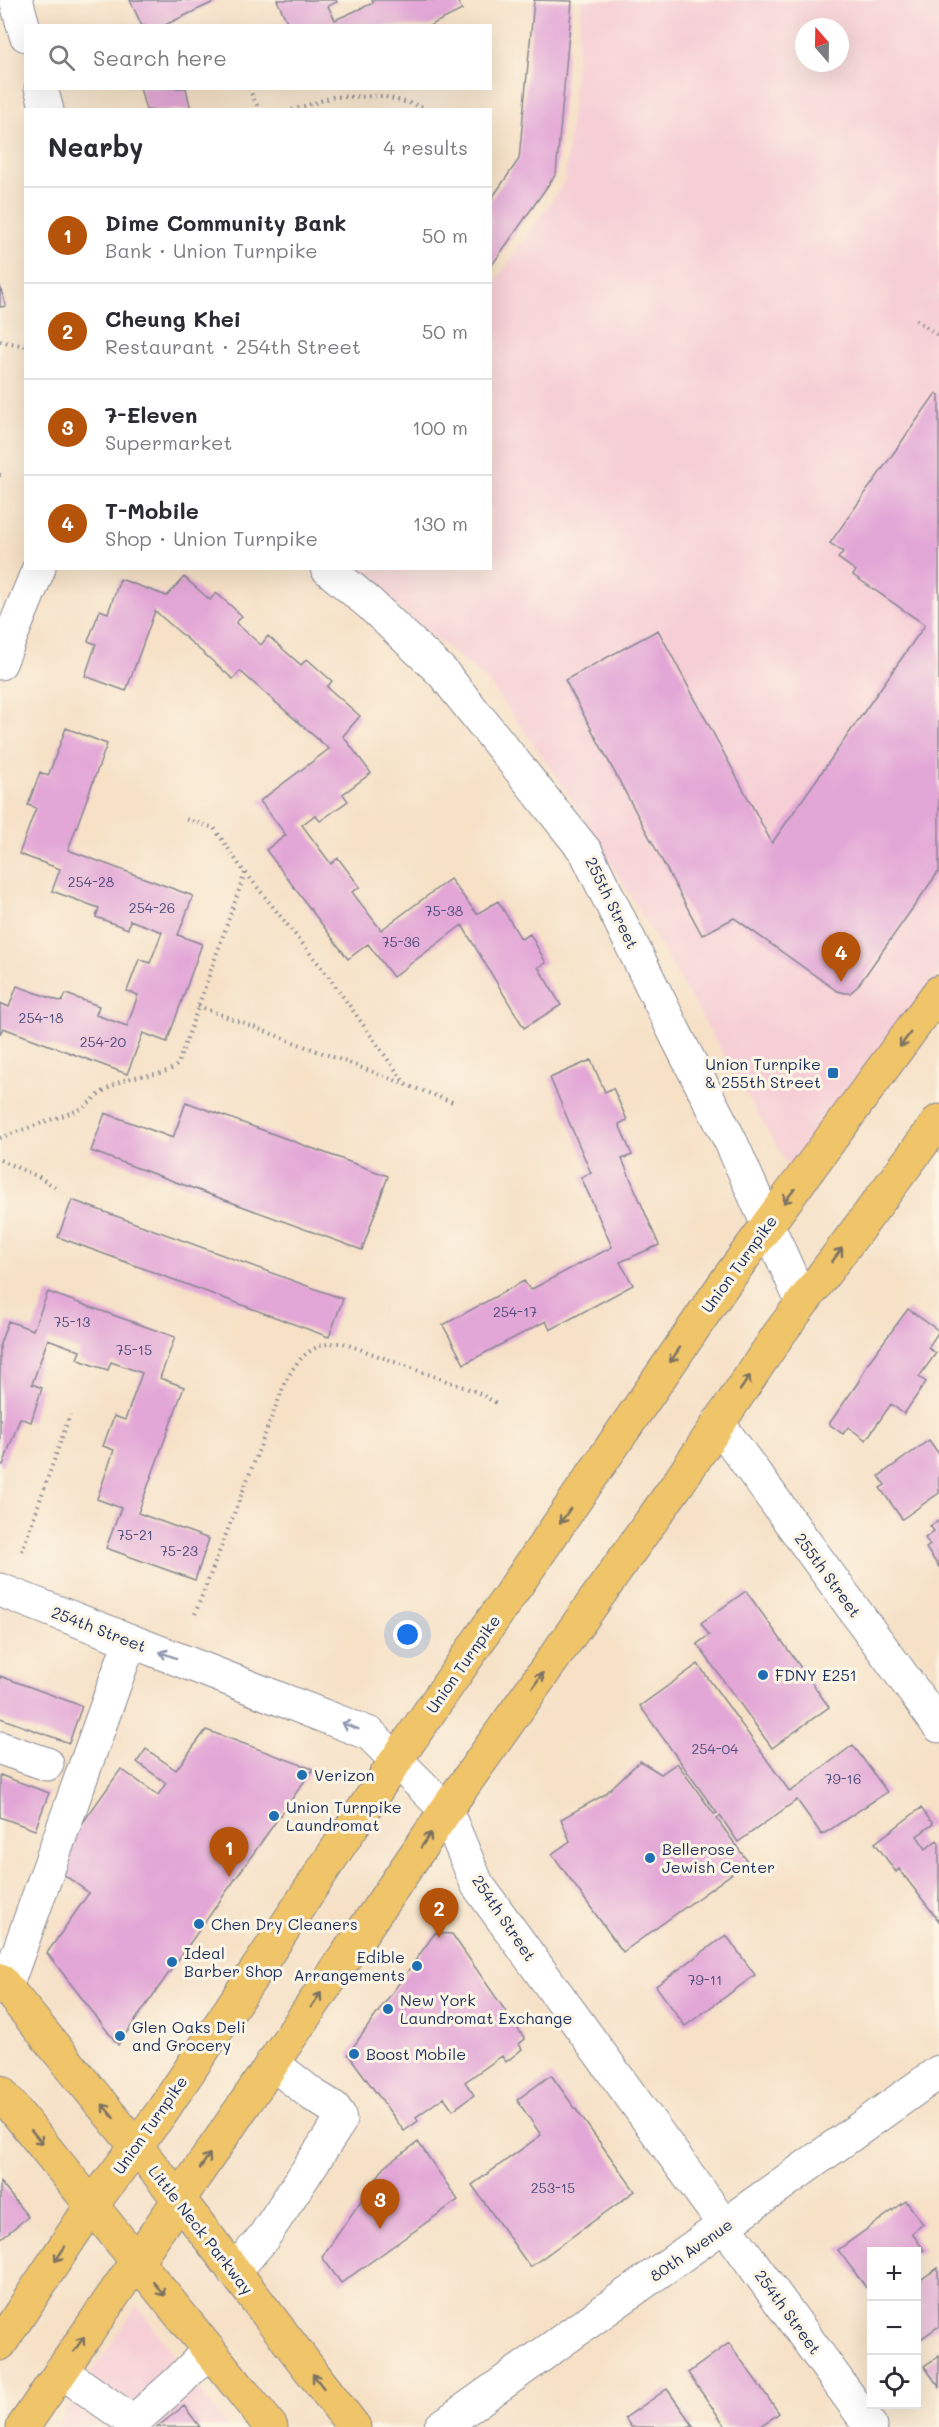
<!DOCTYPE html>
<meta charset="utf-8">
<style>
body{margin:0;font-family:Mali,sans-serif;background:#f7f7f7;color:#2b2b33}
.controls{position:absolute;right:18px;bottom:18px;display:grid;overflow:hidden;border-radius:0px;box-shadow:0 6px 24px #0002}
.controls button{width:54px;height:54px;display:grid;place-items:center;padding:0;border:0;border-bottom:2px solid #e1e1e2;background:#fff;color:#2b2b33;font:30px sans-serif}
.compass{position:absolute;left:795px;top:18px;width:54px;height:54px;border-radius:50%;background:#fff;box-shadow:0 6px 24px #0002;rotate:340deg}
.you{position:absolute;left:408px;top:1635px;width:21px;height:21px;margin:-15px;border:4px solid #fff;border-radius:50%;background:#1a73e8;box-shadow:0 0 0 9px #1a73e833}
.badge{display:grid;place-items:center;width:39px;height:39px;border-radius:50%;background:#b45309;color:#fff;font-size:20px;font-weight:700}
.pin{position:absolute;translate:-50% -50px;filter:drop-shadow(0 2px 3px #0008)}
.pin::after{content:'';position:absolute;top:32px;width:21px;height:18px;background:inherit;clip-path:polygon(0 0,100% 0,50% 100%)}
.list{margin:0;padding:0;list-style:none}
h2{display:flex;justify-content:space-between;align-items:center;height:78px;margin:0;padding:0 24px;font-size:26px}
h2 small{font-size:20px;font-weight:400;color:#7c7c81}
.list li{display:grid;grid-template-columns:39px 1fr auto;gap:18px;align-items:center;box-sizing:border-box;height:96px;padding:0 24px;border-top:2px solid #e1e1e2}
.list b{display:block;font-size:22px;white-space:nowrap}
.list p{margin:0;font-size:20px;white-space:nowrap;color:#7c7c81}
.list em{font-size:20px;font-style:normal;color:#7c7c81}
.icon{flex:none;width:33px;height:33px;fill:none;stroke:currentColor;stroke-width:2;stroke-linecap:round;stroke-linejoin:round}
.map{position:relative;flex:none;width:939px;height:2427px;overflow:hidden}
.search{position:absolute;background:#fff;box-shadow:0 6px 24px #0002;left:24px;top:24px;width:468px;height:66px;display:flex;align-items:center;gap:15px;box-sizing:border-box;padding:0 21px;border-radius:0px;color:#7c7c81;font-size:22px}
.panel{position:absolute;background:#fff;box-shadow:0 6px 24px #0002;left:24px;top:108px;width:468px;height:462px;border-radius:0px}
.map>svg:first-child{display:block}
.built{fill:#f6cfd6;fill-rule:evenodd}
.building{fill:#e3a7d7}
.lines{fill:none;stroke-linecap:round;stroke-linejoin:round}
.minor-casing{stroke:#888892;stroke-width:35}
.major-casing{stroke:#888892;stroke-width:35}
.path{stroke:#888892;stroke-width:4;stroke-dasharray:1.5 4.5;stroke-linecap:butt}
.minor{stroke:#fff;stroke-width:33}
.major{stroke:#f0c469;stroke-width:33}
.oneway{stroke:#7b7263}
.oneway2{stroke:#8d97ae}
.poi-dot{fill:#1f6fb2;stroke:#fcf5e5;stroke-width:2}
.labels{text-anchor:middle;stroke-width:6;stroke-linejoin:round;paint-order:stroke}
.number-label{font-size:14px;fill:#4d4d7c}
.street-label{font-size:16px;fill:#1b2f5e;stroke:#fcf5e5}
.poi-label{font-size:16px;fill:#1b2f5e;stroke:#fcf5e5;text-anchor:start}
</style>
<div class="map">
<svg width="939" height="2427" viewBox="0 0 939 2427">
<rect width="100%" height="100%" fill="#fcf5e5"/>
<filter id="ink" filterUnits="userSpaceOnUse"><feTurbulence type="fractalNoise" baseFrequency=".0167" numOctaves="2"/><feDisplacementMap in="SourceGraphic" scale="12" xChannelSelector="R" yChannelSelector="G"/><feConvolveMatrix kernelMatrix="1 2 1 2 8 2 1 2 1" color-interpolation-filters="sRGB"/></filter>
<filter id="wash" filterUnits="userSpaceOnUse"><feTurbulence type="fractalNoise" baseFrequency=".008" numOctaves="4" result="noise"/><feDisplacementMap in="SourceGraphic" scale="24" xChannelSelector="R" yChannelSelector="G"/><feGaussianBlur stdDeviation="1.35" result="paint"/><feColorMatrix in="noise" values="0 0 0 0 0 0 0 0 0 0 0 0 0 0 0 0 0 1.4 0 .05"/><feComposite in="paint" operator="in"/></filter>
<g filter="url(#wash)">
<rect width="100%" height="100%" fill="#f6e1c7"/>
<path class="built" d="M 582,0 L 939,0 L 939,974 L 791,1171 L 650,928 L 559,779 L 487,680 L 351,569 L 490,568 L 491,288 L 565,181 ZM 804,27 L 840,27 L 840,63 L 804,63 Z
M 137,2305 L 227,2427 L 56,2427 Z"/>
<g id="blocks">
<path class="building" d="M 130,0 L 218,0 L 163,26 L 142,26 Z
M 277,0 L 336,0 L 337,2 L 328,6 L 335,20 L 373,3 L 372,0 L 457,0 L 462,10 L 429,26 L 289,26 Z
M 534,0 L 572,1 L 556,174 L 490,268 L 490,201 L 519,159 Z
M 140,88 L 186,88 L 191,110 L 146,110 Z
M 0,286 L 6,306 L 0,307 Z
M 936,393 L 939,395 L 939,871 L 857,987 L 850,993 L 845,993 L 837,991 L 734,918 L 702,935 L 565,680 L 658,630 L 772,843 L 925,625 L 853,575 L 856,571 L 838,558 L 843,552 L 830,543 Z
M 184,577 L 210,600 L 216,593 L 229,604 L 242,616 L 236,623 L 261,645 L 268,636 L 301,665 L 307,659 L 332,681 L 327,687 L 360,716 L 343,736 L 371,773 L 343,794 L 348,801 L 320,821 L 315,815 L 302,825 L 331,864 L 338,858 L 360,887 L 352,892 L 381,930 L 450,879 L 477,914 L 498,901 L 521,939 L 530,934 L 546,963 L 538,967 L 561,1005 L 524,1028 L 462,925 L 393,977 L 368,944 L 348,959 L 266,850 L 286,835 L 260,801 L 329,749 L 240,671 L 233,679 L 155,611 L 126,691 L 85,676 L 96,644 L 88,641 L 100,610 L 108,613 L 120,579 L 167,596 Z
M 66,728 L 107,744 L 68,850 L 193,896 L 178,935 L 202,944 L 167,1042 L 143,1033 L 127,1074 L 3,1028 L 0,1034 L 0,1003 L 9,1007 L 17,986 L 62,1002 L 66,994 L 99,1006 L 96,1015 L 127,1026 L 138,995 L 127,991 L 139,959 L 150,963 L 162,932 L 130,920 L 128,929 L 96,917 L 99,908 L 52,891 L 60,869 L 19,854 L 36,808 L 28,805 L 40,772 L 48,776 Z
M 591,1060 L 605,1092 L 613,1088 L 627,1120 L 619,1124 L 632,1155 L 622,1159 L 659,1245 L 620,1262 L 633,1285 L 550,1330 L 546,1321 L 464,1364 L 443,1325 L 524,1281 L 530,1290 L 612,1247 L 581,1177 L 591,1173 L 550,1078 Z
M 186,1102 L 388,1176 L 362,1250 L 91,1151 L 105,1113 L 173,1138 Z
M 72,1200 L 343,1299 L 329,1337 L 58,1237 Z
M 48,1292 L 175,1337 L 160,1378 L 184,1387 L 138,1513 L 209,1539 L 195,1580 L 106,1548 L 121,1508 L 97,1499 L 114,1450 L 103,1446 L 114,1416 L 125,1420 L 142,1373 L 111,1362 L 108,1370 L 92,1365 L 77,1359 L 80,1351 L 48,1339 L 32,1384 L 42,1388 L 31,1422 L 20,1418 L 3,1465 L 0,1464 L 0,1344 L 8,1321 L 33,1330 Z
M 908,1309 L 939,1331 L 928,1348 L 936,1353 L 919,1377 L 926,1382 L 904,1414 L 891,1404 L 866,1440 L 848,1427 L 843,1434 L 829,1424 L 859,1381 L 868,1363 Z
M 929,1440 L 939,1454 L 939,1493 L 902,1519 L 880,1488 L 885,1485 L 879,1476 Z
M 938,1521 L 939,1523 L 939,1567 L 926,1548 L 930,1545 L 925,1538 L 934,1531 L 930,1526 Z
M 746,1591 L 829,1707 L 772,1748 L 697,1644 L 709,1635 L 701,1623 Z
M 698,1664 L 790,1792 L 853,1745 L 887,1792 L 822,1835 L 797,1800 L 738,1842 L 720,1816 L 717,1819 L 748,1862 L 623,1952 L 552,1854 L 570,1841 L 561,1819 L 604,1795 L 640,1761 L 661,1774 L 677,1763 L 714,1814 L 717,1813 L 640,1706 Z
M 0,1676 L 82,1706 L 69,1743 L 0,1718 Z
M 206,1730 L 313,1769 L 118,2045 L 47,1953 L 89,1893 L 52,1866 L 121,1769 L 158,1795 L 166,1783 L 137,1762 L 146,1749 L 176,1770 Z
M 0,1775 L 49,1793 L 35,1830 L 0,1817 Z
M 921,1808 L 933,1824 L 917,1836 L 926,1849 L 937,1840 L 939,1843 L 939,1921 L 899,1869 L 896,1872 L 875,1843 Z
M 435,1933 L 452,1934 L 525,2039 L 519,2044 L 522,2049 L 506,2062 L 502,2056 L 465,2082 L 474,2095 L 453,2110 L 444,2097 L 416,2117 L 418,2121 L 404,2131 L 348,2054 Z
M 726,1935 L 755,1975 L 685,2026 L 656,1986 Z
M 551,2075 L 635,2191 L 530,2267 L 472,2185 L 541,2135 L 517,2100 Z
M 418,2142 L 458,2200 L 341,2283 L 322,2257 L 385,2166 Z
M 0,2182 L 28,2217 L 0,2239 Z
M 906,2201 L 923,2224 L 912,2233 L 924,2250 L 916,2255 L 916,2252 L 872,2252 L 872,2288 L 868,2290 L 838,2250 Z
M 938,2268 L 939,2326 L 916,2342 L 916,2283 Z
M 729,2343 L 779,2413 L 760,2427 L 726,2427 L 688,2373 Z
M 939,2356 L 939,2387 L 924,2366 Z
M 667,2389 L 694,2427 L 631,2427 L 625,2418 Z
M 184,2406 L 200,2427 L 157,2427 Z"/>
</g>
</g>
<g filter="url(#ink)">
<use href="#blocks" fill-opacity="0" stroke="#888892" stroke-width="1.5"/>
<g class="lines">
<defs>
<path id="minor" d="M 16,0 L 26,35
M 41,88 L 47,110
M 327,568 L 369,603 L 442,672 L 586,852 L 678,1039 L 731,1142 L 802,1302
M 0,663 L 39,568
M 718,1423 L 939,1726
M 0,1590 L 370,1734 L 446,1810 L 477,1884 L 871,2427
M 0,1748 L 47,1764
M 6,1987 L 130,1641
M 234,2272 L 263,2238 L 340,2121 L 339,2115 L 334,2108 L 313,2095 L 272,2063
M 61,2371 L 133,2422 L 132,2427
M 133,2422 L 179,2381 L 209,2350
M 441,2427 L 939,2072"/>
<path id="major" d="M 0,1980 L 179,2199 L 354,2427
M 0,2092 L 271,2427
M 0,2344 L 92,2205 L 161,2113 L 397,1759 L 724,1284 L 939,992
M 23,2427 L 446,1810 L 679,1482 L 779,1334 L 939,1121"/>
</defs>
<use href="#minor" class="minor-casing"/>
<use href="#major" class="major-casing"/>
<path class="path" d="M 249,88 L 259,110
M 292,110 L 333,97 L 382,96 L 424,107
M 916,320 L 939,336
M 0,341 L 26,346
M 0,475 L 1,475
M 246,873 L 329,977 L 404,1082
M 198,1006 L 455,1103
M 0,1138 L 84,1108 C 93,1098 115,1082 128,1079 C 146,1073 164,1077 178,1064 L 245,873 L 214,828 L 182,818
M 0,1160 L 39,1177 L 55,1187
M 22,1551 L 70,1415
M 195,1614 L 283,1388 C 295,1360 310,1342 343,1343 L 477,1392 L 498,1404"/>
<use href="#minor" class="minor"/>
<use href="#major" class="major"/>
</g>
<defs><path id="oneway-shaft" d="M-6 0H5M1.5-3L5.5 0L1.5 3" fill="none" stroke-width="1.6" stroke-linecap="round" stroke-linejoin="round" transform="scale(1.5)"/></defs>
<g class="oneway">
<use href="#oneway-shaft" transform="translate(905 1040) rotate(126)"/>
<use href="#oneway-shaft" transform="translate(789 1196) rotate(128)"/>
<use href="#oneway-shaft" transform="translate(837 1255) rotate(-53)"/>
<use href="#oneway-shaft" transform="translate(675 1355) rotate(124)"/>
<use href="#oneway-shaft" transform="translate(745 1383) rotate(-56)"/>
<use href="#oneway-shaft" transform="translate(565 1516) rotate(125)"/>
<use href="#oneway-shaft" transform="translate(538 1680) rotate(-55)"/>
<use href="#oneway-shaft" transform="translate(426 1840) rotate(-55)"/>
<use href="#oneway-shaft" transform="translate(316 2000) rotate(-55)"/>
<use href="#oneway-shaft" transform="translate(108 2111) rotate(-129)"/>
<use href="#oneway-shaft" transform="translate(37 2137) rotate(50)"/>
<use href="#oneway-shaft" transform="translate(205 2161) rotate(-56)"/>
<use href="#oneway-shaft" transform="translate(60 2254) rotate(124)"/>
<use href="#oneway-shaft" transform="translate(159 2289) rotate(51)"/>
<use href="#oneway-shaft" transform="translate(79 2344) rotate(-55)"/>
<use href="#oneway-shaft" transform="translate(318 2381) rotate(-128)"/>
</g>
<g class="oneway2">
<use href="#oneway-shaft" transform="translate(168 1655) rotate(-159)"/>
<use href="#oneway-shaft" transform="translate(350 1726) rotate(-159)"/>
</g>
</g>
<g class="poi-dot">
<rect x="827" y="1067" width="12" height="12" rx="3"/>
<circle cx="763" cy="1675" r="6"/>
<circle cx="302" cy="1775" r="6"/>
<circle cx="274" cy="1816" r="6"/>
<circle cx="650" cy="1858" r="6"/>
<circle cx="199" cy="1924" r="6"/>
<circle cx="172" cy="1962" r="6"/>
<circle cx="417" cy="1966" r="6"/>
<circle cx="388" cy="2009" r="6"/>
<circle cx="120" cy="2036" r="6"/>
<circle cx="354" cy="2054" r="6"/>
</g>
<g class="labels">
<g class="number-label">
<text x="91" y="887">254-28</text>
<text x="152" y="913">254-26</text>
<text x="444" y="916">75-38</text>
<text x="401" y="947">75-36</text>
<text x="41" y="1023">254-18</text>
<text x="103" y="1047">254-20</text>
<text x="515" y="1317">254-17</text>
<text x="72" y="1327">75-13</text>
<text x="134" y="1355">75-15</text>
<text x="135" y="1540">75-21</text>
<text x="179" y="1556">75-23</text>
<text x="715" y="1754">254-04</text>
<text x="843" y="1784">79-16</text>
<text x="705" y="1985">79-11</text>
<text x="553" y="2193">253-15</text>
</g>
<g class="street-label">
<text transform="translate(612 903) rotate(64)" y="6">255th Street</text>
<text transform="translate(739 1264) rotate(-54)" y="6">Union Turnpike</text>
<text transform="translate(828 1575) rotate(54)" y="6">255th Street</text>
<text transform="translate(99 1629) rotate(21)" y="6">254th Street</text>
<text transform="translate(463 1664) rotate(-55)" y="6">Union Turnpike</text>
<text transform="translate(504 1918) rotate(56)" y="6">254th Street</text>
<text transform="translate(150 2125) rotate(-55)" y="6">Union Turnpike</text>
<text transform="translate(201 2230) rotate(52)" y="6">Little Neck Parkway</text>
<text transform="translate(691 2250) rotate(-35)" y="6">80th Avenue</text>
<text transform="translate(788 2312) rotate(54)" y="6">254th Street</text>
</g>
<g class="poi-label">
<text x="821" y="1070" text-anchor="end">Union Turnpike<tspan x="821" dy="18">&amp; 255th Street</tspan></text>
<text x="775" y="1681">FDNY E251</text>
<text x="314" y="1781">Verizon</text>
<text x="286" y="1813">Union Turnpike<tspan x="286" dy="18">Laundromat</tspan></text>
<text x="662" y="1855">Bellerose<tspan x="662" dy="18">Jewish Center</tspan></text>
<text x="211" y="1930">Chen Dry Cleaners</text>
<text x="184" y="1959">Ideal<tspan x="184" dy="18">Barber Shop</tspan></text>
<text x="405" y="1963" text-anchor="end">Edible<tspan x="405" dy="18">Arrangements</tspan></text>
<text x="400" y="2006">New York<tspan x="400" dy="18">Laundromat Exchange</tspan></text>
<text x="132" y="2033">Glen Oaks Deli<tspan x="132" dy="18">and Grocery</tspan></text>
<text x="366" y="2060">Boost Mobile</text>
</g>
</g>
</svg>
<div class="controls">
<button>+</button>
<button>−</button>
<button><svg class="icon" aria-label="locate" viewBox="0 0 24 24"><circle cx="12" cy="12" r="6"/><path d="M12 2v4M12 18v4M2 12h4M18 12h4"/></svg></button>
</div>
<svg class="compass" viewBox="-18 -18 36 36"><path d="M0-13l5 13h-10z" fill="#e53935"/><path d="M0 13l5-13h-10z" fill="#7c7c81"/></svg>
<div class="you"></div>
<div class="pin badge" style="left:229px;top:1877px">1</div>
<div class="pin badge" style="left:439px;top:1938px">2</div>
<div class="pin badge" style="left:380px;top:2229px">3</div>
<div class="pin badge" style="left:841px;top:982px">4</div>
<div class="search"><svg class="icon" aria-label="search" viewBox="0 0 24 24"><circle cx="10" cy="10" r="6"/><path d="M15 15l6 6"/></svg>Search here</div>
<section class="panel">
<h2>Nearby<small>4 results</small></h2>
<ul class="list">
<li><span class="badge">1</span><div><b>Dime Community Bank</b><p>Bank · Union Turnpike</p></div><em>50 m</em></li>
<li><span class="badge">2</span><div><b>Cheung Khei</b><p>Restaurant · 254th Street</p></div><em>50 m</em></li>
<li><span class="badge">3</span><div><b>7-Eleven</b><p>Supermarket</p></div><em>100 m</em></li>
<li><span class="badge">4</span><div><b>T-Mobile</b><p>Shop · Union Turnpike</p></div><em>130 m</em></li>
</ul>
</section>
</div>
